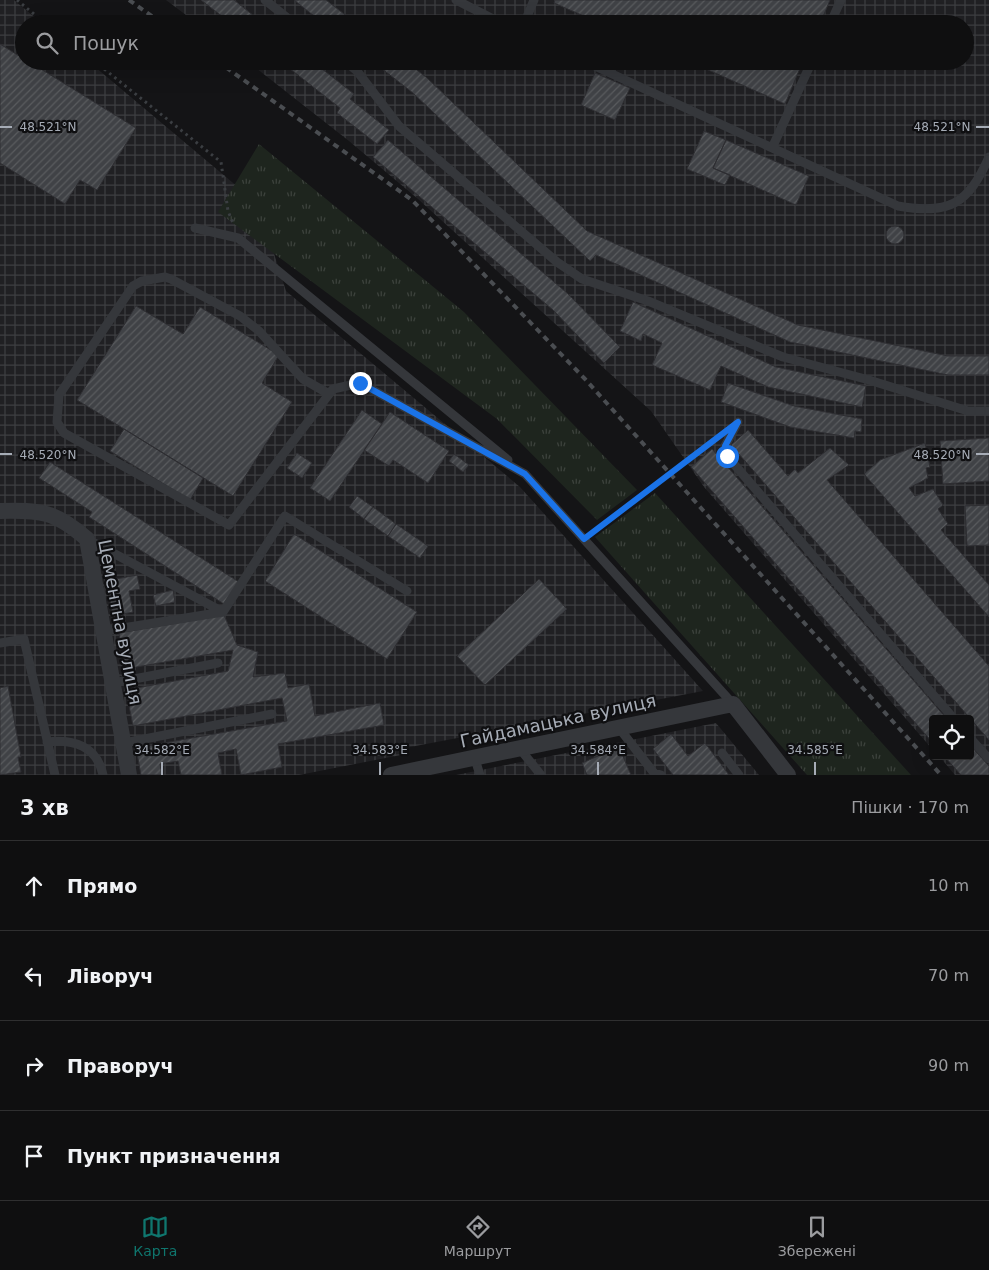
<!DOCTYPE html>
<html lang="uk">
<meta charset="utf-8">
<style>
body{margin:0;font-family:"DejaVu Sans",sans-serif;background:#1d1d1e;color:#f1f3f6}
.controls{position:absolute;right:15px;bottom:15px;display:grid;overflow:hidden;border-radius:5px;box-shadow:0 5px 20px #0002}
.controls button{width:45px;height:45px;display:grid;place-items:center;padding:0;border:0;border-bottom:1px solid #2f2f30;background:#0f0f10;color:#f1f3f6;font:25px sans-serif}
.stop{position:absolute;width:15px;height:15px;margin:-11px;border:4px solid #1a73e8;border-radius:50%;background:#fff}
.stop.end{background:#1a73e8;border-color:#fff;box-shadow:0 1px 5px #0008}
.list{margin:0;padding:0;list-style:none}
h2{display:flex;justify-content:space-between;align-items:center;height:65px;margin:0;padding:0 20px;font-size:21px}
h2 small{font-size:16px;font-weight:400;color:#9b9c9f}
.list li{display:grid;grid-template-columns:32px 1fr auto;gap:15px;align-items:center;box-sizing:border-box;height:90px;padding:0 20px;border-top:1px solid #2f2f30}
.list b{display:block;font-size:19px;white-space:nowrap}
.list em{font-size:16px;font-style:normal;color:#9b9c9f}
.icon{flex:none;width:28px;height:28px;fill:none;stroke:currentColor;stroke-width:2;stroke-linecap:round;stroke-linejoin:round}
.map{position:relative;flex:none;width:989px;height:775px;overflow:hidden}
.search{position:absolute;background:#0f0f10;box-shadow:0 5px 20px #0002;left:15px;right:15px;top:15px;height:55px;display:flex;align-items:center;gap:12px;box-sizing:border-box;padding:0 18px;border-radius:28px;color:#9b9c9f;font-size:19px}
.sheet{height:425px;background:#0f0f10}
nav{display:flex;justify-content:space-around;align-items:center;box-sizing:border-box;height:70px;border-top:1px solid #2f2f30;background:#0f0f10;font-size:14px;color:#9b9c9f}
nav a{display:grid;justify-items:center;gap:2px}
nav .on{color:#0f766e}
.map>svg:first-child{display:block}
.industrial{fill:url(#industrial-grid)}
.grass{fill:url(#grass-tufts)}
.building{fill:url(#building-hatch);stroke:#2e2e32}
.lines{fill:none;stroke-linecap:round;stroke-linejoin:round}
.path{stroke:#3b3e42;stroke-width:3;stroke-dasharray:2.5 4;stroke-linecap:butt}
.lane{stroke:#35373b;stroke-width:9}
.street{stroke:#35373b;stroke-width:16}
.rail{stroke:#4a4d51;stroke-width:4;stroke-dasharray:6 5;stroke-linecap:butt}
.route{stroke:#1a73e8;stroke-width:6}
.ticks{fill:none;stroke:#a6acb6;stroke-width:2}
.labels{text-anchor:middle;stroke-width:4.5;stroke-linejoin:round;paint-order:stroke}
.street-label{font-size:18px;fill:#a6acb6;stroke:#0f0f11}
.ticks-label{font-size:12px;text-anchor:middle;fill:#a6acb6;stroke:#0f0f11;stroke-width:4.5;stroke-linejoin:round;paint-order:stroke}
</style>
<div class="map">
<svg width="989" height="775" viewBox="0 0 989 775">
<defs>
<pattern id="industrial-grid" width="8" height="8" patternUnits="userSpaceOnUse" patternTransform="scale(1.25)"><rect width="8" height="8" fill="#202023"/><path d="M0 4h8M4 0v8" fill="none" stroke="#3d3e41"/></pattern>
<pattern id="grass-tufts" width="24" height="20" patternUnits="userSpaceOnUse" patternTransform="scale(1.25)"><rect width="24" height="20" fill="#1e251e"/><path d="M3 7l-1-3M5 7V3M7 7l1-3M15 17l-1-3M17 17v-4M19 17l1-3" fill="none" stroke="#3c423c"/></pattern>
<pattern id="building-hatch" width="6" height="6" patternUnits="userSpaceOnUse" patternTransform="scale(1.25)"><rect width="6" height="6" fill="#404246"/><path d="M-1 1l2-2M0 6l6-6M5 7l2-2" fill="none" stroke="#595b5e"/></pattern>
</defs>
<rect width="100%" height="100%" fill="#141416"/>
<path class="industrial" d="M 0,0 L 14,0 L 43,24 L 24,24 L 24,61 L 88,61 L 258,204 L 286,291 L 520,487 L 703,691 L 405,748 L 406,754 L 299,775 L 0,775 Z
M 166,0 L 989,0 L 989,775 L 955,775 L 939,756 L 970,756 L 970,719 L 933,719 L 933,750 L 704,487 L 651,411 L 418,199 L 349,141 L 247,61 L 965,61 L 965,24 L 198,24 Z
M 716,723 L 759,775 L 456,775 Z"/>
<path class="grass" d="M 259,144 L 464,312 L 637,490 L 597,520 L 497,419 L 218,212 Z
M 655,493 L 911,775 L 807,775 L 595,537 Z"/>
<path class="building" d="M 201,0 L 234,0 L 264,24 L 232,24 Z
M 294,0 L 326,0 L 357,24 L 324,24 Z
M 555,0 L 830,0 L 820,24 L 602,24 L 554,3 Z
M 0,44 L 24,59 L 24,61 L 28,61 L 136,128 L 97,190 L 80,180 L 65,204 L 0,163 Z
M 280,61 L 312,61 L 354,94 L 350,99 L 389,130 L 377,144 L 337,113 L 340,108 Z
M 372,61 L 405,61 L 426,77 L 587,231 L 798,325 L 948,356 L 989,356 L 989,375 L 948,375 L 790,342 L 596,255 L 590,261 L 413,93 Z
M 688,61 L 803,61 L 785,104 Z
M 595,73 L 630,88 L 615,120 L 581,105 Z
M 704,131 L 726,140 L 713,168 L 730,175 L 725,185 L 687,169 Z
M 388,140 L 567,293 L 620,347 L 604,363 L 553,310 L 373,157 Z
M 726,140 L 809,176 L 796,205 L 713,168 Z
M886 235a9 9 0 1 1 18 0a9 9 0 1 1-18 0Z
M 633,302 L 776,367 L 866,386 L 862,407 L 768,387 L 721,366 L 710,390 L 652,365 L 662,343 L 643,334 L 641,341 L 620,331 Z
M 136,306 L 183,334 L 200,307 L 279,355 L 262,383 L 292,402 L 233,496 L 77,400 Z
M 728,383 L 794,406 L 862,419 L 861,432 L 855,431 L 854,438 L 790,427 L 721,402 Z
M 362,410 L 382,424 L 330,501 L 310,488 Z
M 390,412 L 449,451 L 428,483 L 393,460 L 389,466 L 364,450 Z
M 124,429 L 203,478 L 190,500 L 110,451 Z
M 748,430 L 788,476 L 795,469 L 798,473 L 830,448 L 849,465 L 827,480 L 989,666 L 989,740 L 731,445 Z
M 989,438 L 989,481 L 943,484 L 940,441 Z
M 925,443 L 930,467 L 926,468 L 928,478 L 909,488 L 915,496 L 933,489 L 943,505 L 938,509 L 948,524 L 941,530 L 989,585 L 989,617 L 864,474 L 880,460 Z
M 712,449 L 947,719 L 933,719 L 933,743 L 691,467 Z
M 297,453 L 312,463 L 302,478 L 287,468 Z
M 454,454 L 469,465 L 463,472 L 449,461 Z
M 50,462 L 239,582 L 224,604 L 89,517 L 92,512 L 39,478 Z
M 357,496 L 373,507 L 364,519 L 349,507 Z
M 989,505 L 989,545 L 967,546 L 965,506 Z
M 373,507 L 396,524 L 388,536 L 364,519 Z
M 396,524 L 428,546 L 420,558 L 388,536 Z
M 294,534 L 417,612 L 387,659 L 265,581 Z
M 137,575 L 140,589 L 129,591 L 133,612 L 113,616 L 106,581 Z
M 539,579 L 567,609 L 485,685 L 457,656 Z
M 173,590 L 175,602 L 156,606 L 153,595 Z
M 224,615 L 237,645 L 258,652 L 253,677 L 285,673 L 288,688 L 309,684 L 315,716 L 380,703 L 384,725 L 278,744 L 282,767 L 241,775 L 236,749 L 218,753 L 222,775 L 181,775 L 178,761 L 160,764 L 162,775 L 141,775 L 136,748 L 287,721 L 282,698 L 133,726 L 126,690 L 228,671 L 233,650 L 125,669 L 119,633 Z
M 8,686 L 21,757 L 18,757 L 21,772 L 0,775 L 0,688 Z
M 671,734 L 688,756 L 705,743 L 729,775 L 673,775 L 653,749 Z
M 970,745 L 989,766 L 989,775 L 961,775 L 944,756 L 970,756 Z
M 619,747 L 631,775 L 587,775 L 582,763 Z"/>
<g class="lines">
<path class="path" d="M 17,0 L 46,24
M 94,61 L 221,162 L 228,211 L 233,223
M 594,531 L 712,441"/>
<path class="lane" d="M 265,0 L 295,24
M 456,0 L 503,24
M 524,24 L 534,0
M 830,24 L 841,0
M 345,61 L 357,71 L 399,126 L 557,262 L 582,279 L 648,301 L 783,357 L 869,380 L 968,411 L 989,411
M 584,61 L 898,206 C 950,215 968,204 989,157
M 772,148 L 812,61
M 195,228 L 238,238 L 508,460
M 329,394 L 303,379 L 259,331 L 240,316 L 171,279 L 165,277 L 142,281 L 133,286 L 59,395 L 57,422 L 64,433 L 229,525 L 333,389 L 360,383 L 525,474 L 733,704
M 738,422 L 725,446 L 727,456 L 954,719
M 87,539 L 223,612 L 285,516 L 407,591
M 104,631 L 223,612
M 0,643 L 24,639 L 55,775
M 113,683 L 218,663
M 619,728 L 654,773 L 661,775
M 970,738 L 989,759
M 47,742 C 74,739 97,746 103,775
M 124,743 L 272,714
M 520,749 L 541,775
M 722,753 L 739,775
M 475,759 L 480,775"/>
<path class="street" d="M 0,511 C 41,510 55,511 87,539 L 129,775
M 391,775 L 733,704 L 788,775"/>
<path class="rail" d="M 129,0 L 163,24
M 217,61 L 412,200 L 585,379 L 941,775"/>
</g>
<g class="lines">
<path class="route" d="M 360,383 L 525,474 L 584,539 L 738,422 L 725,446 L 727,456"/>
</g>
<path class="ticks" d="M 0,127 L 12,127M 976,127 L 989,127M 0,454 L 12,454M 976,454 L 989,454M 162,762 L 162,775M 380,762 L 380,775M 598,762 L 598,775M 815,762 L 815,775"/>
<g class="labels">
<g class="street-label">
<text transform="translate(120 622) rotate(79)" y="6">Цементна вулиця</text>
<text transform="translate(558 721) rotate(-12)" y="6">Гайдамацька вулиця</text>
</g>
</g>
<g class="ticks-label">
<text x="48" y="131">48.521°N</text>
<text x="942" y="131">48.521°N</text>
<text x="48" y="459">48.520°N</text>
<text x="942" y="459">48.520°N</text>
<text x="162" y="754">34.582°E</text>
<text x="380" y="754">34.583°E</text>
<text x="598" y="754">34.584°E</text>
<text x="815" y="754">34.585°E</text>
</g>
</svg>
<div class="controls">
<button><svg class="icon" aria-label="locate" viewBox="0 0 24 24"><circle cx="12" cy="12" r="6"/><path d="M12 2v4M12 18v4M2 12h4M18 12h4"/></svg></button>
</div>
<div class="stop" style="left:727px;top:456px"></div>
<div class="stop end" style="left:360px;top:383px"></div>
<div class="search"><svg class="icon" aria-label="search" viewBox="0 0 24 24"><circle cx="10" cy="10" r="6"/><path d="M15 15l6 6"/></svg>Пошук</div>
</div>
<section class="sheet">
<h2>3 хв<small>Пішки · 170 m</small></h2>
<ul class="list">
<li><svg class="icon" aria-label="ahead" viewBox="0 0 24 24"><path d="M12 20V5M6 11l6-6 6 6"/></svg><div><b>Прямо</b></div><em>10 m</em></li>
<li><svg class="icon" aria-label="left" viewBox="0 0 24 24"><path d="M17 20v-9H6M10 6l-5 5 5 5"/></svg><div><b>Ліворуч</b></div><em>70 m</em></li>
<li><svg class="icon" aria-label="right" viewBox="0 0 24 24"><path d="M7 20v-9h11M14 6l5 5-5 5"/></svg><div><b>Праворуч</b></div><em>90 m</em></li>
<li><svg class="icon" aria-label="arrive" viewBox="0 0 24 24"><path d="M6 21V4h12l-3 4 3 4H6"/></svg><div><b>Пункт призначення</b></div></li>
</ul>
</section>
<nav>
<a class="on"><svg class="icon" aria-label="map" viewBox="0 0 24 24"><path d="M3 6l6-2 6 2 6-2v14l-6 2-6-2-6 2zM9 4v14M15 6v14"/></svg>Карта</a>
<a><svg class="icon" aria-label="directions" viewBox="0 0 24 24"><path d="M12 3l9 9-9 9-9-9zM9 14v-3h6M13 9l2 2-2 2"/></svg>Маршрут</a>
<a><svg class="icon" aria-label="saved" viewBox="0 0 24 24"><path d="M7 4h10v16l-5-4-5 4z"/></svg>Збережені</a>
</nav>
